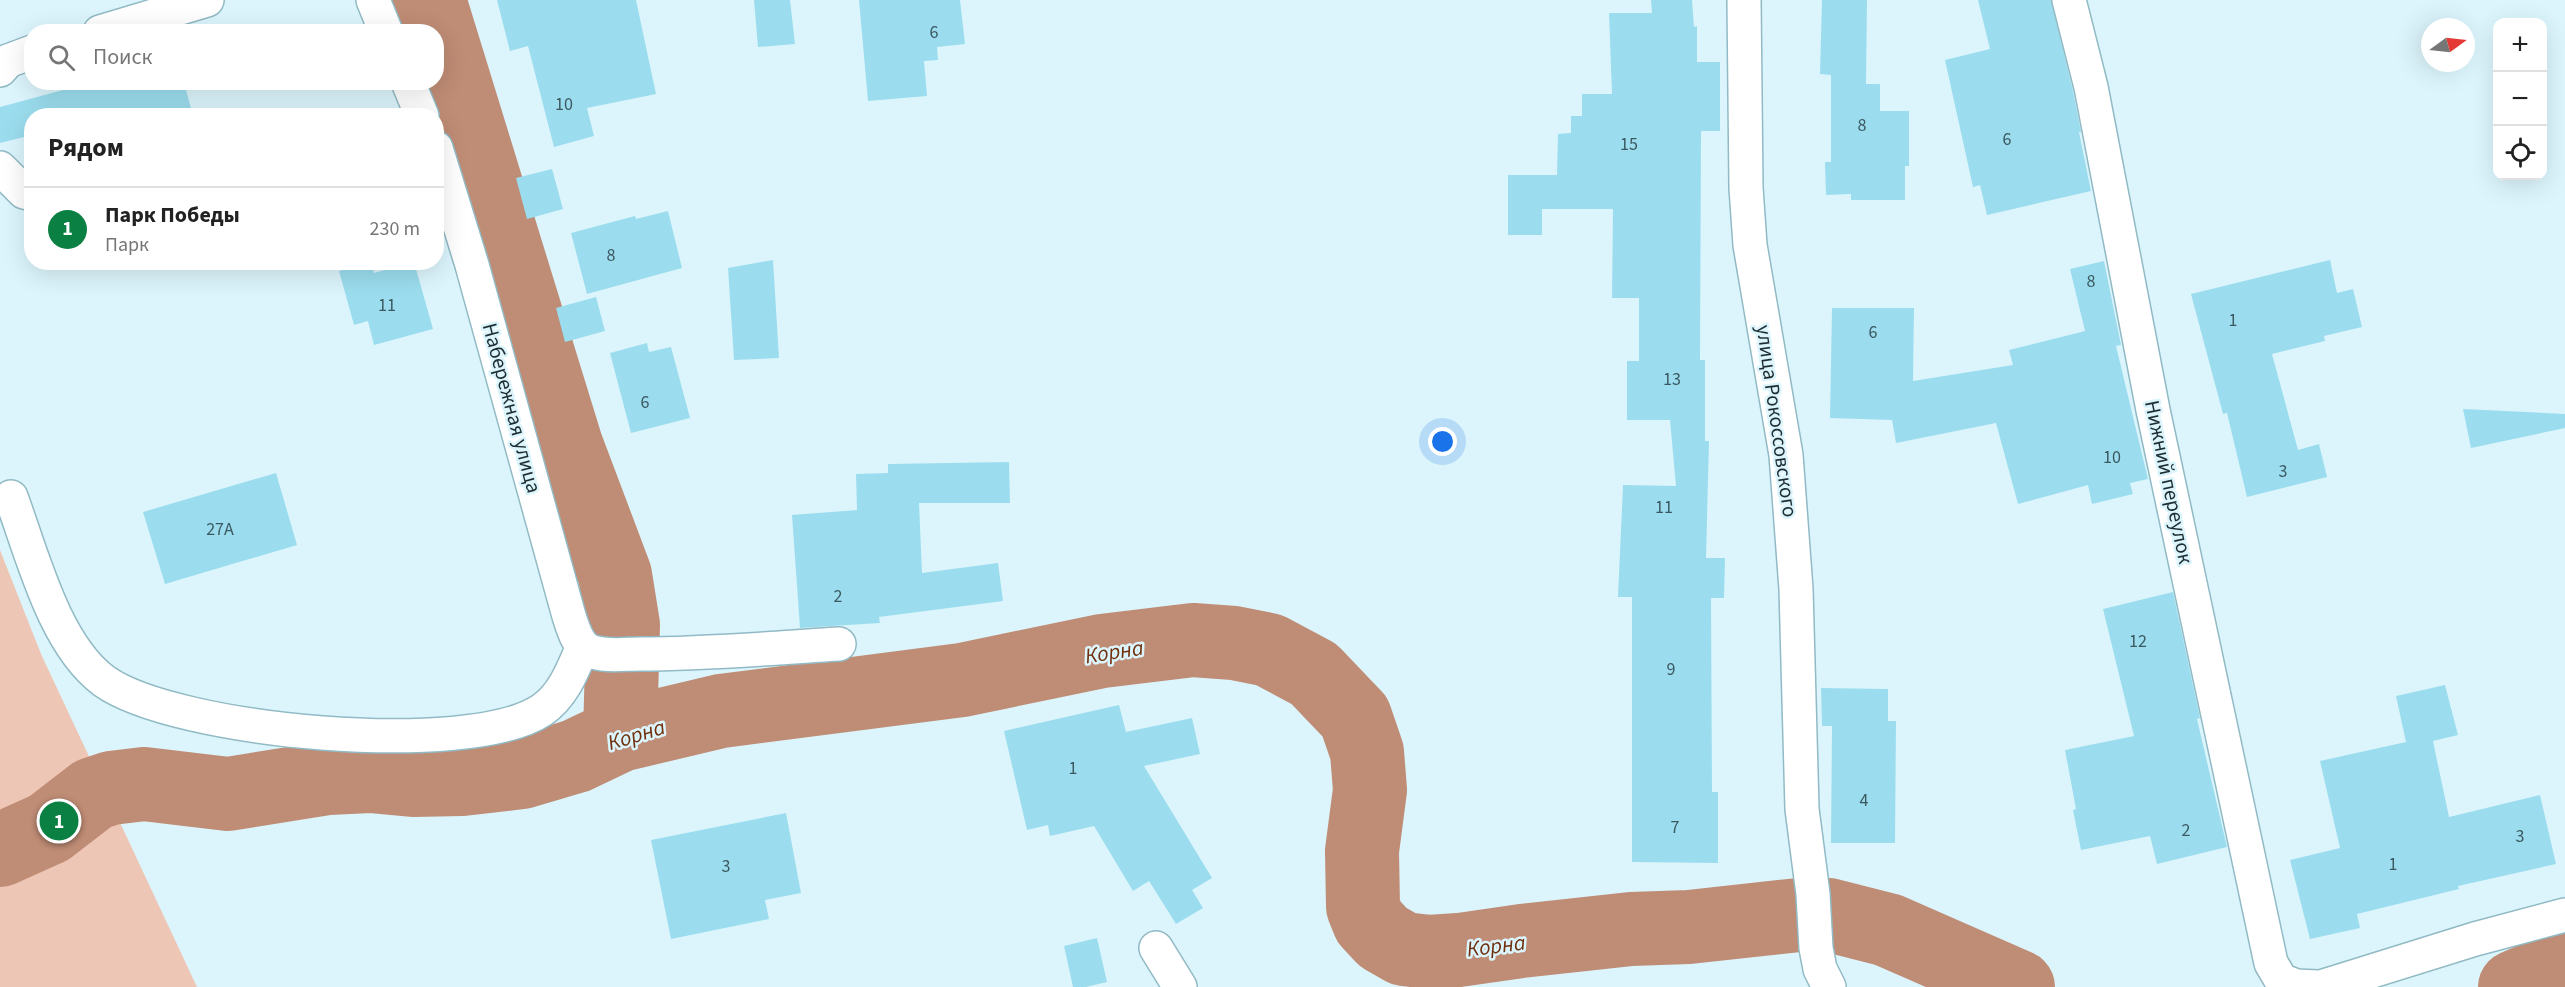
<!DOCTYPE html>
<html lang="ru">
<meta charset="utf-8">
<style>
body{margin:0;font-family:"Source Sans 3",sans-serif;background:#f6f6f6;color:#222}
.controls{position:absolute;right:18px;top:18px;display:grid;overflow:hidden;border-radius:12px;box-shadow:0 6px 24px #0002}
.controls button{width:54px;height:54px;display:grid;place-items:center;padding:0;border:0;border-bottom:2px solid #e0e0e0;background:#fff;color:#222;font:30px sans-serif}
.compass{position:absolute;left:2421px;top:18px;width:54px;height:54px;border-radius:50%;background:#fff;box-shadow:0 6px 24px #0002;rotate:75deg}
.you{position:absolute;left:1443px;top:442px;width:21px;height:21px;margin:-15px;border:4px solid #fff;border-radius:50%;background:#1a73e8;box-shadow:0 0 0 9px #1a73e833}
.badge{display:grid;place-items:center;width:39px;height:39px;border-radius:50%;background:#0b8043;color:#fff;font-size:20px;font-weight:700}
.pin{position:absolute;translate:-50% -50%;border:3px solid #fff;box-shadow:0 2px 6px #0006}
.list{margin:0;padding:0;list-style:none}
h2{display:flex;justify-content:space-between;align-items:center;height:78px;margin:0;padding:0 24px;font-size:26px}
h2 small{font-size:20px;font-weight:400;color:#767676}
.list li{display:grid;grid-template-columns:39px 1fr auto;gap:18px;align-items:center;box-sizing:border-box;height:84px;padding:0 24px;border-top:2px solid #e0e0e0}
.list b{display:block;font-size:22px;white-space:nowrap}
.list p{margin:0;font-size:20px;white-space:nowrap;color:#767676}
.list em{font-size:20px;font-style:normal;color:#767676}
.icon{flex:none;width:33px;height:33px;fill:none;stroke:currentColor;stroke-width:2;stroke-linecap:round;stroke-linejoin:round}
.map{position:relative;flex:none;width:2565px;height:987px;overflow:hidden}
.search{position:absolute;background:#fff;box-shadow:0 6px 24px #0002;left:24px;top:24px;width:420px;height:66px;display:flex;align-items:center;gap:15px;box-sizing:border-box;padding:0 21px;border-radius:24px;color:#767676;font-size:22px}
.panel{position:absolute;background:#fff;box-shadow:0 6px 24px #0002;left:24px;top:108px;width:420px;height:162px;border-radius:24px}
.map>svg:first-child{display:block}
.green{fill:#eec6b5}
.lines{fill:none;stroke-linecap:round;stroke-linejoin:round}
.river{stroke:#bf8c75;stroke-width:74}
.building{fill:#9bddee}
.minor-casing{stroke:#91bac5;stroke-width:36}
.minor{stroke:#fff;stroke-width:33}
.labels{text-anchor:middle;stroke-width:5;stroke-linejoin:round;paint-order:stroke}
.number-label{font-size:18px;fill:#3c5961}
.street-label{font-size:21px;fill:#1d2d32;stroke:#dcf5fc}
.water-label{font-size:22px;font-style:italic;fill:#70300d;stroke:#dcf5fc}
</style>
<div class="map">
<svg width="2565" height="987" viewBox="0 0 2565 987">
<rect width="100%" height="100%" fill="#dcf5fc"/>
<path class="green" d="M 0,550 L 41,654 L 197,987 L 0,987 Z"/>
<g class="lines">
<path class="river" d="M 429,0 L 566,445 L 615,575 L 623,625 L 620,735
M 0,850 L 49,828 L 93,794 L 111,788 L 144,784 L 228,794 L 328,778 L 370,776 L 413,780 L 462,779 L 522,772 L 576,756 L 620,735 L 721,711 L 962,680 L 1102,651 L 1193,640 L 1234,643 L 1269,650 L 1314,674 L 1355,717 L 1367,752 L 1370,790 L 1362,851 L 1363,907 L 1369,922 L 1383,937 L 1404,949 L 1429,952 L 1459,950 L 1521,941 L 1631,929 L 1689,927 L 1799,915 L 1829,915 L 1888,930 L 2018,987
M 2515,987 L 2565,965"/>
</g>
<path class="building" d="M 497,0 L 636,0 L 656,94 L 587,108 L 594,136 L 554,147 L 528,46 L 510,51 Z
M 754,0 L 790,0 L 795,44 L 758,47 Z
M 859,0 L 960,0 L 965,44 L 937,47 L 938,60 L 924,61 L 927,96 L 868,101 Z
M 1651,0 L 1692,0 L 1694,27 L 1697,26 L 1697,62 L 1720,62 L 1720,131 L 1701,131 L 1700,360 L 1705,360 L 1705,441 L 1709,441 L 1706,558 L 1725,558 L 1724,598 L 1711,598 L 1712,792 L 1718,792 L 1718,863 L 1632,862 L 1632,597 L 1618,597 L 1623,485 L 1676,486 L 1670,420 L 1627,420 L 1627,361 L 1639,361 L 1639,298 L 1612,298 L 1613,209 L 1542,209 L 1542,235 L 1508,235 L 1508,175 L 1557,175 L 1558,134 L 1571,133 L 1571,116 L 1582,116 L 1582,94 L 1612,94 L 1609,13 L 1652,13 Z
M 1822,0 L 1867,0 L 1866,84 L 1880,84 L 1880,111 L 1909,111 L 1909,166 L 1905,166 L 1905,200 L 1851,200 L 1851,194 L 1826,195 L 1825,162 L 1831,162 L 1831,75 L 1820,74 Z
M 1978,0 L 2051,0 L 2073,91 L 2081,132 L 2079,132 L 2091,191 L 1987,215 L 1980,185 L 1973,187 L 1945,60 L 1990,49 Z
M 93,82 L 184,82 L 193,116 L 32,116 L 32,135 L 0,143 L 0,107 Z
M 552,169 L 563,209 L 527,219 L 516,178 Z
M 668,211 L 682,268 L 587,294 L 571,233 L 635,216 L 636,219 Z
M 773,260 L 779,358 L 734,360 L 728,268 Z
M 2330,260 L 2337,293 L 2353,289 L 2362,327 L 2324,336 L 2325,341 L 2272,354 L 2298,450 L 2319,444 L 2327,477 L 2247,497 L 2227,413 L 2223,414 L 2191,294 Z
M 2104,261 L 2121,345 L 2116,346 L 2148,479 L 2130,483 L 2133,494 L 2092,504 L 2088,485 L 2018,504 L 1996,423 L 1896,443 L 1892,420 L 1830,418 L 1832,308 L 1914,308 L 1913,381 L 2013,365 L 2009,350 L 2085,331 L 2070,269 Z
M 371,262 L 374,273 L 414,262 L 433,329 L 374,345 L 368,321 L 354,325 L 339,271 Z
M 596,297 L 605,331 L 565,342 L 556,308 Z
M 647,343 L 649,352 L 671,347 L 690,418 L 631,433 L 610,353 Z
M 2463,409 L 2565,414 L 2565,428 L 2471,448 Z
M 1009,462 L 1010,503 L 919,503 L 922,573 L 998,563 L 1003,601 L 879,617 L 880,623 L 800,628 L 792,515 L 857,510 L 856,474 L 888,473 L 888,464 Z
M 276,473 L 297,545 L 165,584 L 143,512 Z
M 2173,592 L 2200,718 L 2197,719 L 2227,847 L 2157,864 L 2150,836 L 2081,850 L 2073,810 L 2076,809 L 2065,750 L 2134,736 L 2103,609 Z
M 2445,685 L 2458,735 L 2433,741 L 2449,817 L 2540,795 L 2556,864 L 2458,886 L 2459,889 L 2357,914 L 2360,928 L 2310,939 L 2290,860 L 2340,848 L 2320,761 L 2406,742 L 2396,696 Z
M 1821,688 L 1888,689 L 1888,721 L 1896,721 L 1895,843 L 1831,843 L 1832,726 L 1822,726 Z
M 1119,705 L 1126,732 L 1192,718 L 1200,754 L 1144,766 L 1212,878 L 1192,890 L 1203,908 L 1176,924 L 1149,881 L 1133,891 L 1094,826 L 1050,836 L 1048,825 L 1027,830 L 1004,731 Z
M 786,813 L 801,893 L 765,900 L 769,919 L 671,939 L 651,840 Z
M 1097,938 L 1107,982 L 1086,987 L 1073,987 L 1064,946 Z"/>
<g class="lines">
<defs>
<path id="minor" d="M 373,0 L 386,32
M 1744,0 L 1746,188 L 1750,245 L 1786,455 L 1796,589 L 1802,809 L 1813,894 L 1816,948 L 1820,969 L 1829,987
M 2069,0 L 2091,87 L 2153,410 L 2271,963 L 2281,980 L 2296,986 L 2318,987
M 100,32 L 207,0
M 0,70 L 8,61 L 32,52
M 408,82 L 422,116
M 436,148 L 472,265 L 569,616 C 573,628 577,645 590,651 C 605,657 625,654 640,654 C 707,654 773,648 839,644
M 0,168 L 24,192 L 32,194
M 11,497 C 32,554 54,644 104,681 C 175,732 469,759 542,710 C 564,695 573,669 583,646
M 1156,948 L 1180,987
M 2321,987 L 2475,939 L 2565,915"/>
</defs>
<use href="#minor" class="minor-casing"/>
<use href="#minor" class="minor"/>
</g>
<g class="labels">
<g class="number-label">
<text x="934" y="38">6</text>
<text x="564" y="110">10</text>
<text x="1862" y="131">8</text>
<text x="2007" y="145">6</text>
<text x="1629" y="150">15</text>
<text x="611" y="261">8</text>
<text x="2091" y="287">8</text>
<text x="387" y="311">11</text>
<text x="2233" y="326">1</text>
<text x="1873" y="338">6</text>
<text x="1672" y="385">13</text>
<text x="645" y="408">6</text>
<text x="2112" y="463">10</text>
<text x="2283" y="477">3</text>
<text x="1664" y="513">11</text>
<text x="220" y="535">27А</text>
<text x="838" y="602">2</text>
<text x="2138" y="647">12</text>
<text x="1671" y="675">9</text>
<text x="1073" y="774">1</text>
<text x="1864" y="806">4</text>
<text x="1675" y="833">7</text>
<text x="2186" y="836">2</text>
<text x="2520" y="842">3</text>
<text x="2393" y="870">1</text>
<text x="726" y="872">3</text>
</g>
<g class="street-label">
<text transform="translate(512 408) rotate(75)" y="7">Набережная улица</text>
<text transform="translate(1777 421) rotate(82)" y="7">улица Рокоссовского</text>
<text transform="translate(2169 482) rotate(78)" y="7">Нижний переулок</text>
</g>
<g class="water-label">
<text transform="translate(1114 651) rotate(-9)" y="8">Корна</text>
<text transform="translate(636 734) rotate(-17)" y="8">Корна</text>
<text transform="translate(1496 945) rotate(-7)" y="8">Корна</text>
</g>
</g>
</svg>
<div class="controls">
<button>+</button>
<button>−</button>
<button><svg class="icon" aria-label="locate" viewBox="0 0 24 24"><circle cx="12" cy="12" r="6"/><path d="M12 2v4M12 18v4M2 12h4M18 12h4"/></svg></button>
</div>
<svg class="compass" viewBox="-18 -18 36 36"><path d="M0-13l5 13h-10z" fill="#e53935"/><path d="M0 13l5-13h-10z" fill="#767676"/></svg>
<div class="you"></div>
<div class="pin badge" style="left:59px;top:821px">1</div>
<div class="search"><svg class="icon" aria-label="search" viewBox="0 0 24 24"><circle cx="10" cy="10" r="6"/><path d="M15 15l6 6"/></svg>Поиск</div>
<section class="panel">
<h2>Рядом<small></small></h2>
<ul class="list">
<li><span class="badge">1</span><div><b>Парк Победы</b><p>Парк</p></div><em>230 m</em></li>
</ul>
</section>
</div>
